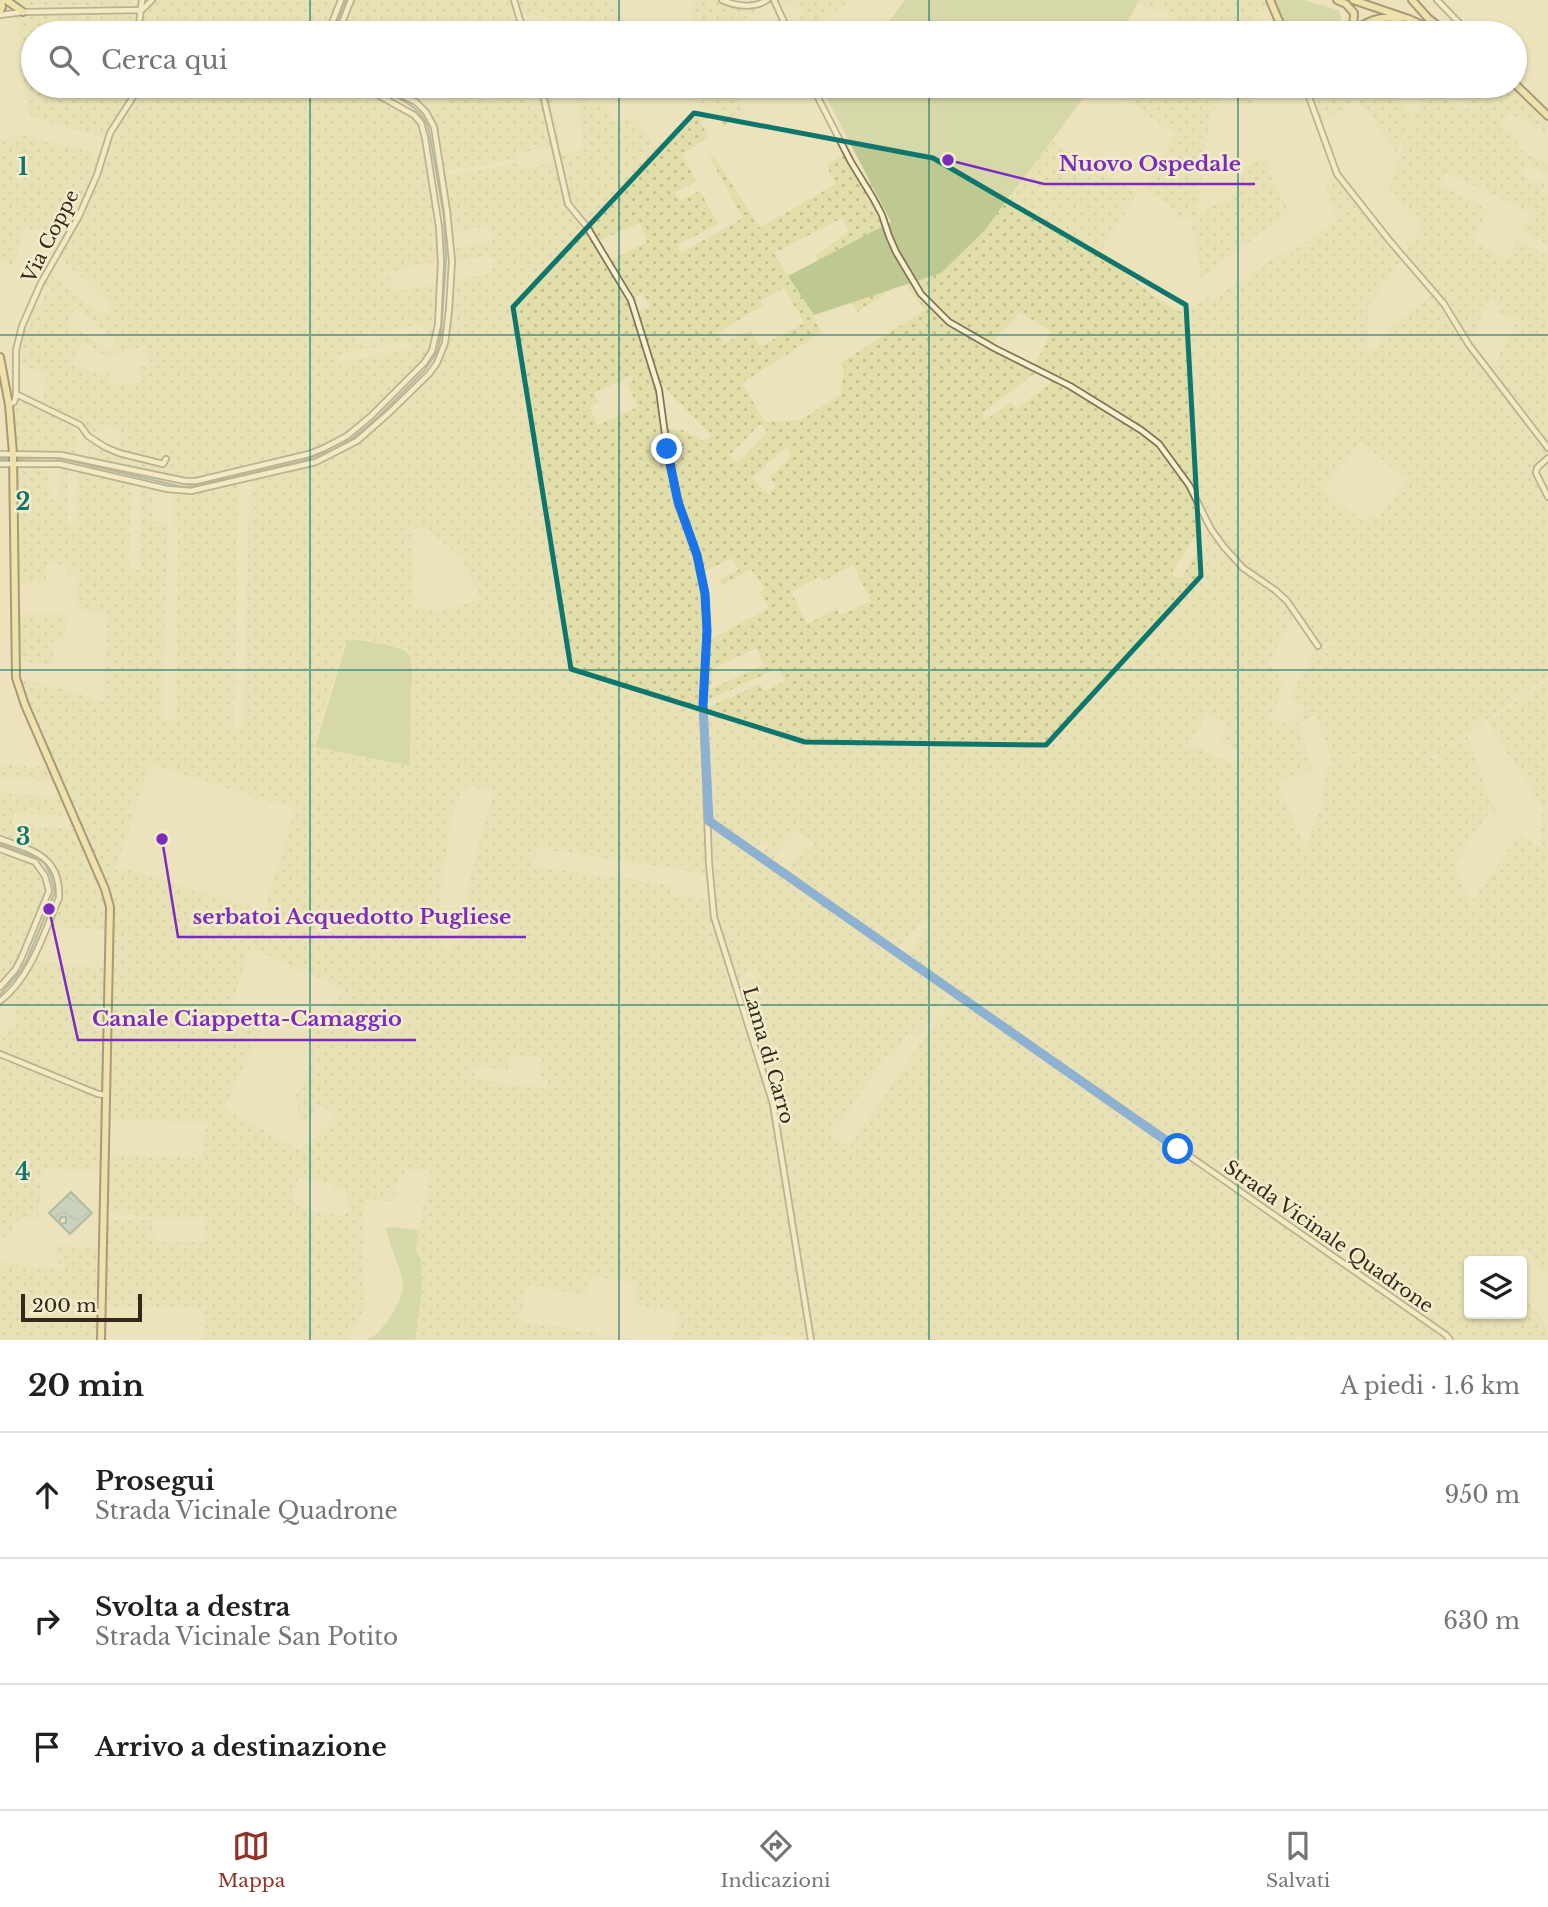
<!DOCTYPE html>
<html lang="it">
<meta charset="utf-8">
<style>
body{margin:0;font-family:"Libre Baskerville",serif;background:#f6f6f6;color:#202124}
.controls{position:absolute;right:21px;bottom:21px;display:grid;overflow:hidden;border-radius:7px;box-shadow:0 2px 5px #0004}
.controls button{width:63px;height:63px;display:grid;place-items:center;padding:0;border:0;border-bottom:2px solid #e0e0e0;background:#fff;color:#202124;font:35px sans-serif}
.scale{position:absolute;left:21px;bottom:18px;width:121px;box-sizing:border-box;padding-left:7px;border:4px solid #33291b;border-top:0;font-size:19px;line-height:24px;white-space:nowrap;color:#33291b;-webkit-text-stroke:5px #f4edcc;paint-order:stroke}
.stop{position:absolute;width:21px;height:21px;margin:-16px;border:5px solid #1a73e8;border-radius:50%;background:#fff}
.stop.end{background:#1a73e8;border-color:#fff;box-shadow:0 2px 7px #0008}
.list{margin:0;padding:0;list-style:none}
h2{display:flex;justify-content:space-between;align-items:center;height:91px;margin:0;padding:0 28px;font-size:30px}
h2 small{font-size:23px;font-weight:400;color:#757577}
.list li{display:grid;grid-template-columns:46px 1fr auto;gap:21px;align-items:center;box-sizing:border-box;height:126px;padding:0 28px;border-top:2px solid #e0e0e0}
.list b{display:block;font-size:26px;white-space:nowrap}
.list p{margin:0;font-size:23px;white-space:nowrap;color:#757577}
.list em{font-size:23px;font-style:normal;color:#757577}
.icon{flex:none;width:38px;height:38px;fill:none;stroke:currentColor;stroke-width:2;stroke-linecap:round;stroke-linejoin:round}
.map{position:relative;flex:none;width:1548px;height:1340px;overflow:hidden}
.search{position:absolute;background:#fff;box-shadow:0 2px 5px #0004;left:21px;right:21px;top:21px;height:77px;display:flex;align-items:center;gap:18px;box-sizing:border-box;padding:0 24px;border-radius:38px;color:#757577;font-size:26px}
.sheet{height:469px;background:#fff}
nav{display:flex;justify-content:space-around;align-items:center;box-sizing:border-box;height:98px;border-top:2px solid #e0e0e0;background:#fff;font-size:19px;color:#757577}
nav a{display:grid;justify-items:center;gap:4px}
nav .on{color:#913228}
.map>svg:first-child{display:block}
.farmland{fill:url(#farmland-dots);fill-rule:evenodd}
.green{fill:#bdc991}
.water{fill:url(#water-waves);stroke:#688a85;stroke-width:2}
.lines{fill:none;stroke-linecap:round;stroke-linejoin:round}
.stream{stroke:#688a85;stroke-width:2}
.minor-casing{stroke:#837356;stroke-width:8}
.major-casing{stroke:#51412b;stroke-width:10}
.minor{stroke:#f8f0cf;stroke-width:4.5}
.major{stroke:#f0dd93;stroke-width:6}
.route{stroke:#1a73e8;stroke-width:9}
.marked{fill:none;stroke:#0f766e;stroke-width:5;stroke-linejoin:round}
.grid{fill:none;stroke:#0f766e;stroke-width:2;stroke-opacity:0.55}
.labels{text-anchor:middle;stroke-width:5;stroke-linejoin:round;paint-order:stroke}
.street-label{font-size:19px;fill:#33291b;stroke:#f4edcc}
.grid-label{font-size:23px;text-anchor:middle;font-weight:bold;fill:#0f766e;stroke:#f4edcc;stroke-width:5;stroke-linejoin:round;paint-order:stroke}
.leader{fill:none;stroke:#7b2cbf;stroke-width:2.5}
.callout-dot{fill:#7b2cbf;stroke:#f4edcc;stroke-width:2.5}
.callout-label{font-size:21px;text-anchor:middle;font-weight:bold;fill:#7b2cbf;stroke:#f4edcc;stroke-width:5;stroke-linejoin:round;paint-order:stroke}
</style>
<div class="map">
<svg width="1548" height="1340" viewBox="0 0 1548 1340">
<defs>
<pattern id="farmland-dots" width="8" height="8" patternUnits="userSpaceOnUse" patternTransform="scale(1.75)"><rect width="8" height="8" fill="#e2deaa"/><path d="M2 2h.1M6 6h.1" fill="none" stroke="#c2be92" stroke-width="1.8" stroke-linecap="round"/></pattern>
<pattern id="water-waves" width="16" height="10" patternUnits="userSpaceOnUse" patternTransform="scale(1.75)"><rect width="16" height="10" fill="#a0bdb8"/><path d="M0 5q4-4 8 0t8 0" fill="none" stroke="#8aa29e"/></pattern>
</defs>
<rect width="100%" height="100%" fill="#ece3bd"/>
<path class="farmland" d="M 13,0 L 137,0 L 124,6 L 20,5 Z
M 152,0 L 304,1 L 338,0 L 326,25 L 326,33 L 158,33 L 141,28 L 143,16 Z
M 353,0 L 512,0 L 521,33 L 340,33 L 341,28 Z
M 516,0 L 620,0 L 621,33 L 581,33 L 581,25 L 571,24 L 571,20 L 518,14 Z
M 696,0 L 716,0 L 741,6 L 763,2 L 765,5 L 725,33 L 685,33 L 692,28 L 692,5 Z
M 777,0 L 850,0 L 809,33 L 791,33 L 788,28 L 805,12 L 789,2 L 781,9 Z
M 1097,0 L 1263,0 L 1268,5 L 1249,33 L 1193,33 L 1194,32 L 1158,8 L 1154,13 L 1138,2 L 1130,17 Z
M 123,14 L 133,15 L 136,19 L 137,33 L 33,33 L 33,86 L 78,86 L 78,91 L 98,96 L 100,86 L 136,86 L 114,122 L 106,139 L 28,115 L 17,15 Z
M 139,86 L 362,86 L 409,113 L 420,124 L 436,206 L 439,261 L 389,272 L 388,277 L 392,277 L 395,292 L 439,283 L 435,334 L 431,349 L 412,374 L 342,438 L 309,453 L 188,481 L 88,459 L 88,438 L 119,452 L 120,429 L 107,426 L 105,433 L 88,432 L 83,426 L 78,425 L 76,456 L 17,452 L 14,419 L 17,395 L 39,405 L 46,386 L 45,376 L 16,361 L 16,347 L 32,304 L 39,308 L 46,293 L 56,297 L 58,295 L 43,283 L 49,273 L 103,316 L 112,305 L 58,256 L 79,218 L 113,130 ZM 75,309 L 95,321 L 96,325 L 117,340 L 110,350 L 66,323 ZM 424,324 L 425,330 L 356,343 L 355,336 ZM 408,340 L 410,349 L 339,362 L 338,355 ZM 82,342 L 111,359 L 114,353 L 145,347 L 152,366 L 138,367 L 141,382 L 111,386 L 108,370 L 100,375 L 75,365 L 74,361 Z
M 541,86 L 585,86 L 589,105 L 608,103 L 612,122 L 637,119 L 642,132 L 649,135 L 654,145 L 672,138 L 673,131 L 702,112 L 690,93 L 699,86 L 730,86 L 748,112 L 724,127 L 711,107 L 707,109 L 711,116 L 700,122 L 709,137 L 682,154 L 696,181 L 674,193 L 679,201 L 700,191 L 718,224 L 677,245 L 681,253 L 743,218 L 710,158 L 713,155 L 760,228 L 836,184 L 826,165 L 845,154 L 870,199 L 897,260 L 928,305 L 948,326 L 1038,371 L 982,413 L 986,420 L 1011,402 L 1017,409 L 1055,379 L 1033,367 L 1052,332 L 1020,312 L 991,345 L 950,324 L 906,269 L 886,228 L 967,136 L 923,159 L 880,212 L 866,184 L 928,120 L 1090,86 L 1053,142 L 1138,193 L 1101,251 L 1101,255 L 1158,299 L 1181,312 L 1208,297 L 1212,300 L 1272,259 L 1299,246 L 1337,220 L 1324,182 L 1335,176 L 1402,260 L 1368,306 L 1368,348 L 1374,352 L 1392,325 L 1434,293 L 1444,306 L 1469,350 L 1548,451 L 1547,457 L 1532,470 L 1548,500 L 1548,676 L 1437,755 L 1420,757 L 1375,703 L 1417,757 L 1363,751 L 1332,764 L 1315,714 L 1298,724 L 1313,770 L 1278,782 L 1305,848 L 1320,808 L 1327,767 L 1365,752 L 1435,758 L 1468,735 L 1488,796 L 1502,822 L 1489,813 L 1455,863 L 1470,904 L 1519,835 L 1542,848 L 1542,805 L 1487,722 L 1548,680 L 1548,1273 L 1546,1271 L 1543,1273 L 1525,1248 L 1506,1261 L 1469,1261 L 1469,1314 L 1522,1314 L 1522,1295 L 1548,1326 L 1548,1340 L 1452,1340 L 904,956 L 929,926 L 922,920 L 898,950 L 787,873 L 804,848 L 810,851 L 814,843 L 795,831 L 771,862 L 761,855 L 768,845 L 761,842 L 754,851 L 710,819 L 706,708 L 760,684 L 764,691 L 785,681 L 778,668 L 706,701 L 708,641 L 769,608 L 760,593 L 764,588 L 751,569 L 722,585 L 720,579 L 739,570 L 732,558 L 703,573 L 699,553 L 677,495 L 665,425 L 670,430 L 682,430 L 702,440 L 708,439 L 711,435 L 657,380 L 636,313 L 650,306 L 642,294 L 631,299 L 609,261 L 647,242 L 640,223 L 597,241 L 568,198 ZM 576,89 L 584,150 L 562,154 L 550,93 ZM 842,218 L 849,231 L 817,255 L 818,260 L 788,278 L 774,253 ZM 904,281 L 925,310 L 840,363 L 844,367 L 841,394 L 801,420 L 765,422 L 742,383 L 822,332 L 809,309 L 840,287 L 858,312 ZM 784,288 L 804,323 L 761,346 L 750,330 L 725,343 L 718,332 L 763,306 L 760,301 ZM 1114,415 L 1156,441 L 1184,479 L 1207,522 L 1210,530 L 1181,579 L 1171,574 L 1204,521 L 1183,480 L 1154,442 ZM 760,424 L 768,432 L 737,463 L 729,456 ZM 1360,442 L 1407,479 L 1378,518 L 1371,514 L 1365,522 L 1323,490 ZM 787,446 L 791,457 L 770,477 L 776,486 L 769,495 L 752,478 ZM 853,565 L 871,601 L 840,615 L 836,609 L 807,624 L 791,592 L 820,576 L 823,581 ZM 1273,591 L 1286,600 L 1318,645 L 1322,646 L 1326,642 L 1332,642 L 1365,674 L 1330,643 L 1322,648 L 1317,646 L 1289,699 L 1305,708 L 1289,725 L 1271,716 L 1282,696 L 1279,694 L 1284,682 L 1269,665 L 1294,614 ZM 756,648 L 764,665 L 711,689 L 712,669 ZM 1206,714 L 1226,725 L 1220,741 L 1242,754 L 1233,764 L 1190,745 Z
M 1106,86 L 1264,86 L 1250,107 L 1225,92 L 1210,116 L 1197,214 L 1234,195 L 1245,165 L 1267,157 L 1271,176 L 1289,211 L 1201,278 L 1191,219 L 1180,220 L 1175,209 L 1142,189 L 1175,134 Z
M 1328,86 L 1389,86 L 1412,116 L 1397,153 L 1357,98 L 1322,124 L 1314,97 Z
M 1435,86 L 1451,86 L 1456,88 L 1457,86 L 1470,86 L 1479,90 L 1489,86 L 1509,86 L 1545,121 L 1545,132 L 1509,113 L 1500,128 L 1523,141 L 1519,149 L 1548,163 L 1548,173 L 1528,165 L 1520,174 L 1536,182 L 1541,179 L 1547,181 L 1542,191 L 1548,194 L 1548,245 L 1521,231 L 1530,213 L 1446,172 L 1440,184 L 1488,210 L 1473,241 L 1507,260 L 1517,240 L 1548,256 L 1548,444 L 1491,371 L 1516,321 L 1498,312 L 1501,304 L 1490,298 L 1469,343 L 1444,300 L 1404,256 L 1420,225 L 1388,191 L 1408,130 L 1425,89 L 1466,109 L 1470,103 Z
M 450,91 L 496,102 L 502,91 L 535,104 L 543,104 L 553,147 L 518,153 L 518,159 L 442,172 L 436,134 L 427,112 L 450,97 Z
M 32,135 L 33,137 L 102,154 L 65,238 L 25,227 L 14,266 L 0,262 L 0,139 Z
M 556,162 L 564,196 L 628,298 L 655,384 L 664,444 L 683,521 L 695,556 L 705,608 L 701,719 L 707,874 L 537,848 L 533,866 L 670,885 L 670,896 L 710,900 L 711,916 L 770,1105 L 809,1340 L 762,1332 L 760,1340 L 674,1340 L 678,1313 L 632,1304 L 637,1284 L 592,1276 L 586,1296 L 527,1285 L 520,1321 L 635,1340 L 415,1340 L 422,1290 L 421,1259 L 416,1251 L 418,1230 L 431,1171 L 409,1170 L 398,1178 L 394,1201 L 365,1200 L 362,1263 L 366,1305 L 348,1340 L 204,1340 L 204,1307 L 104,1306 L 105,1220 L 152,1220 L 155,1242 L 206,1242 L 205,1218 L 157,1218 L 106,1212 L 106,1155 L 202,1158 L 207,1123 L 107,1120 L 113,905 L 83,840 L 18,677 L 103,701 L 107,613 L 76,610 L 77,576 L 67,575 L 67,564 L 46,564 L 46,583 L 16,584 L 15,468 L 31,465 L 49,466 L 50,500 L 60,500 L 60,466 L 68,467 L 67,523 L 76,522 L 78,470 L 131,481 L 129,570 L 139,570 L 141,484 L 153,486 L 152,522 L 168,522 L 162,718 L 176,722 L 178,527 L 173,524 L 173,491 L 186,493 L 239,482 L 234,726 L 243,728 L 250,480 L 316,464 L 354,445 L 425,380 L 445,346 L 452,281 L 490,273 L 495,260 L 490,255 L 453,262 L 453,249 L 493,241 L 490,226 L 452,233 L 443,176 L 518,163 L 520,169 ZM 631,376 L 633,381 L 627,383 L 638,407 L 598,425 L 590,408 L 598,402 L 594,393 ZM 427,528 L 463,560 L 481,599 L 438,611 L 413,607 L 412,529 ZM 358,639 L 385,643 L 404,649 L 410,655 L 413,680 L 411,684 L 411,766 L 315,747 L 317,731 L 345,642 ZM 150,764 L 295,809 L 263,911 L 126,868 L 121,871 L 116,870 ZM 468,786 L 494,790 L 468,884 L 465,922 L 451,950 L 445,950 L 440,941 L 444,935 L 440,905 L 443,870 L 452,816 L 462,789 ZM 254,949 L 346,990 L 313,1028 L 309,1078 L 296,1095 L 298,1108 L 296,1119 L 306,1124 L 317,1106 L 336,1113 L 327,1126 L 300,1150 L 224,1108 L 262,1030 L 228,1017 L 249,950 ZM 512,1055 L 542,1059 L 541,1076 L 548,1078 L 547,1089 L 474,1079 L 475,1066 L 507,1070 ZM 299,1177 L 320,1181 L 321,1184 L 325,1184 L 326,1182 L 334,1183 L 333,1189 L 345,1190 L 349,1208 L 348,1212 L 342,1216 L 302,1209 L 293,1201 L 293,1191 Z
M 52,613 L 66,615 L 65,641 L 55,641 L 52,666 L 17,661 L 16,614 Z
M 0,765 L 49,767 L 54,781 L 0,778 Z
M 0,793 L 61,797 L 69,816 L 14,814 L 13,825 L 75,829 L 106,905 L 105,929 L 64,928 L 48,924 L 59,901 L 60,884 L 51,865 L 38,851 L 0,838 Z
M 711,826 L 949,993 L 917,1038 L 909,1033 L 890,1060 L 886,1057 L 831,1135 L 849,1146 L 954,996 L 1443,1336 L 1446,1340 L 1311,1340 L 1300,1333 L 1294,1340 L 813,1340 L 778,1122 L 770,1089 L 739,991 L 750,978 L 754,981 L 757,977 L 750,970 L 736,981 L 717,927 L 712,902 Z
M 0,851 L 33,863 L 44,877 L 48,895 L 16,964 L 0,983 Z
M 32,961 L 104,968 L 100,1172 L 42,1168 L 38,1220 L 27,1218 L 13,1223 L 11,1235 L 0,1238 L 0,1035 L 15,1026 L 15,1005 L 0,1002 L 16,985 Z
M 56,1245 L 99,1249 L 99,1340 L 0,1340 L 0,1263 L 64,1269 L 65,1266 L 55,1262 Z"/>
<path class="green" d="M 905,0 L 1139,0 L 1122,33 L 880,33 Z
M 1273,0 L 1304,0 L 1338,10 L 1341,16 L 1341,23 L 1329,33 L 1288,33 L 1285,23 Z
M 838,86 L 1092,86 L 984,231 L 941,273 L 814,315 L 788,276 L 891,222 L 827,99 Z
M 358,640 L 385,644 L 404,650 L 410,656 L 413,681 L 411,686 L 410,766 L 315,747 L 347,641 Z
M 392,1227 L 418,1230 L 416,1251 L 421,1259 L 422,1290 L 415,1340 L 366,1340 C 378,1335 383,1327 390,1317 C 395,1309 403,1296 403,1287 C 402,1266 389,1248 386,1228 Z"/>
<path class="water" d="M 71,1192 L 92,1213 L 70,1234 L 60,1224 L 66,1223 L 66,1217 L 61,1217 L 59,1223 L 49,1213 Z"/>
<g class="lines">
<path class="stream" d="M 333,33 L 346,0
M 0,459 L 9,459
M 15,459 L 51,458 L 67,460 L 183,487 L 195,486 L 303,461 L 332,450 L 353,438 L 377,418 L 424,371 L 437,352 L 441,335 L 446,257 L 444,217 L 429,131 C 423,105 395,97 374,86
M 0,844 L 38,858 L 45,864 L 51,876 L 55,892 L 27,960 L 20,972 L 0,995"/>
<defs>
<path id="minor" d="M 514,0 L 524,33
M 722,0 C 735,6 754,9 767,0
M 774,0 L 789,33
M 1437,0 L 1469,33
M 143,9 L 152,0
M 0,15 L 23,12 L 142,10
M 138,33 L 142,0
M 328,33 L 341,0
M 338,33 L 351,0
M 541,86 L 568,204 L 587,227 L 631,300 L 659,390 L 667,449 L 678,501 L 697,555 L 705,594 L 707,631 L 703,705 L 709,863 L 714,917 L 773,1104 L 811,1340
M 812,86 L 851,162 L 873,198 L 882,215 L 889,236 L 896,252 L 921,294 L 949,322 L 994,348 L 1070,386 L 1141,430 L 1159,444 L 1189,485 L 1211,529 L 1224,547 L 1243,568 L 1275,590 L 1287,601 L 1318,646
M 1305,86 L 1337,174 L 1389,240 L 1444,304 L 1469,345 L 1548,448
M 16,394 L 80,425 L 88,436 L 105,447 L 119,453 L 163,464 L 166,459
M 9,405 L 14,402 L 16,396 L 16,350 L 22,326 L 41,283 L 79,216 L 97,175 L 110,133 L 135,94 L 138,86
M 0,454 L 61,455 L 185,481 L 196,481 L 309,454 L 324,448 L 347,436 L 371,416 L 424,363 L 432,351 L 438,325 L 441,262 L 439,227 L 425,138 L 421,123 L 414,115 L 362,86
M 1548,458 L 1537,468 L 1536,473 L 1548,497
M 0,464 L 60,464 L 167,489 L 191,491 L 316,462 L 357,441 L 390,412 L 429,374 L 437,363 L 445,343 L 449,310 L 452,261 L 447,211 L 434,127 L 426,112 L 416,102 L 383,86
M 709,821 L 1446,1335 L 1450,1340
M 0,839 C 32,850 61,856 59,898 C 44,932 31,978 0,1001
M 0,849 L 35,862 L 45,876 L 49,891 L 21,959 L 15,970 L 0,987
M 0,1054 L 98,1094 L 105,1095"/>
<path id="major" d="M 6,0 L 23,12
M 1270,0 L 1284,33
M 1337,0 L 1346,4 L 1354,13 L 1353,31
M 1353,0 L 1409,19 L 1440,33
M 1412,0 L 1428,18 L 1447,33
M 0,11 L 2,7 L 1,0
M 1351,33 C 1366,21 1380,15 1400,19
M 1515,84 L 1548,116
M 0,357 L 9,405 L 13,454 L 16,678 L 25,705 L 105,889 L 110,907 L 101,1340"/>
</defs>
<use href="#minor" class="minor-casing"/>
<use href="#major" class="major-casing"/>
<use href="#minor" class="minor"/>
<use href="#major" class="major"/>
</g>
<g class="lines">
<path class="route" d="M 667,449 L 678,502 L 697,555 L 705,594 L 707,631 L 703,705 L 709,821 L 1178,1149"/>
</g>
<path d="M0 0H1548V1340H0ZM 694,113 L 933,158 L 1186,305 L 1201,576 L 1046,745 L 805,742 L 571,669 L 513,307 Z" fill="#ece3bd" fill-opacity=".55" fill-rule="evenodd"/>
<path class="marked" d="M 694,113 L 933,158 L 1186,305 L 1201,576 L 1046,745 L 805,742 L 571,669 L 513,307 Z"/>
<path class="grid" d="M 310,0 L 310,33M 619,0 L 619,33M 929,0 L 929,33M 1238,0 L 1238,33M 310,86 L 310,1340M 619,86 L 619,1340M 929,86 L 929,1340M 1238,86 L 1238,1340M 0,335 L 1548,335M 0,670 L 1548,670M 0,1005 L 1548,1005"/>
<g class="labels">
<g class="street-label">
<text transform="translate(50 236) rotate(-63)" y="7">Via Coppe</text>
<text transform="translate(769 1055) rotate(74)" y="7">Lama di Carro</text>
<text transform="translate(1329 1236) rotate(35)" y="7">Strada Vicinale Quadrone</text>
</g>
</g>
<g class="grid-label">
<text x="23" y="175">1</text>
<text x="23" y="510">2</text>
<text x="23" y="845">3</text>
<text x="23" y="1180">4</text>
</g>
<path class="leader" d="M948 160L1044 184H1255M162 839L178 937H526M49 909L78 1040H416"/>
<g class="callout-dot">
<circle cx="948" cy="160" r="7"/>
<circle cx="162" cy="839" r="7"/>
<circle cx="49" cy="909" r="7"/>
</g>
<g class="callout-label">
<text x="1150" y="171">Nuovo Ospedale</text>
<text x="352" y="924">serbatoi Acquedotto Pugliese</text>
<text x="247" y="1026">Canale Ciappetta-Camaggio</text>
</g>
</svg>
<div class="controls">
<button><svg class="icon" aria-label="layers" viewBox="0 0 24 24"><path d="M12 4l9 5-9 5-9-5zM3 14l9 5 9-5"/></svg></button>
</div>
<div class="scale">200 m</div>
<div class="stop" style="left:1178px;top:1149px"></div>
<div class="stop end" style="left:667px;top:449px"></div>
<div class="search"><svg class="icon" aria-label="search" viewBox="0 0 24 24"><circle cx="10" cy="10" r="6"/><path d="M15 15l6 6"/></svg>Cerca qui</div>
</div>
<section class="sheet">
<h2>20 min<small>A piedi · 1.6 km</small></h2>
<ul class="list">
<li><svg class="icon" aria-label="ahead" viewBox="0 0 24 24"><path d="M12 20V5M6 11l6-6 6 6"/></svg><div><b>Prosegui</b><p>Strada Vicinale Quadrone</p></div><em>950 m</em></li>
<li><svg class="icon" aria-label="right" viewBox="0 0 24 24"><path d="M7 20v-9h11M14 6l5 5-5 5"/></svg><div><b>Svolta a destra</b><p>Strada Vicinale San Potito</p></div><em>630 m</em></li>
<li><svg class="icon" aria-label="arrive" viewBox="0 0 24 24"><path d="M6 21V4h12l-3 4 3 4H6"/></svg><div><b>Arrivo a destinazione</b></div></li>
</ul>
</section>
<nav>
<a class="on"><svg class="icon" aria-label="map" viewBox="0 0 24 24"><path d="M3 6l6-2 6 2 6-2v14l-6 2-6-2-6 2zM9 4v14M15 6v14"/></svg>Mappa</a>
<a><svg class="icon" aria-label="directions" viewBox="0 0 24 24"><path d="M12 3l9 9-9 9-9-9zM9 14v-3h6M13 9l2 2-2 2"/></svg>Indicazioni</a>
<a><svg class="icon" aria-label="saved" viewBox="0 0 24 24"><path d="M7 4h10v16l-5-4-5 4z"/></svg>Salvati</a>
</nav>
